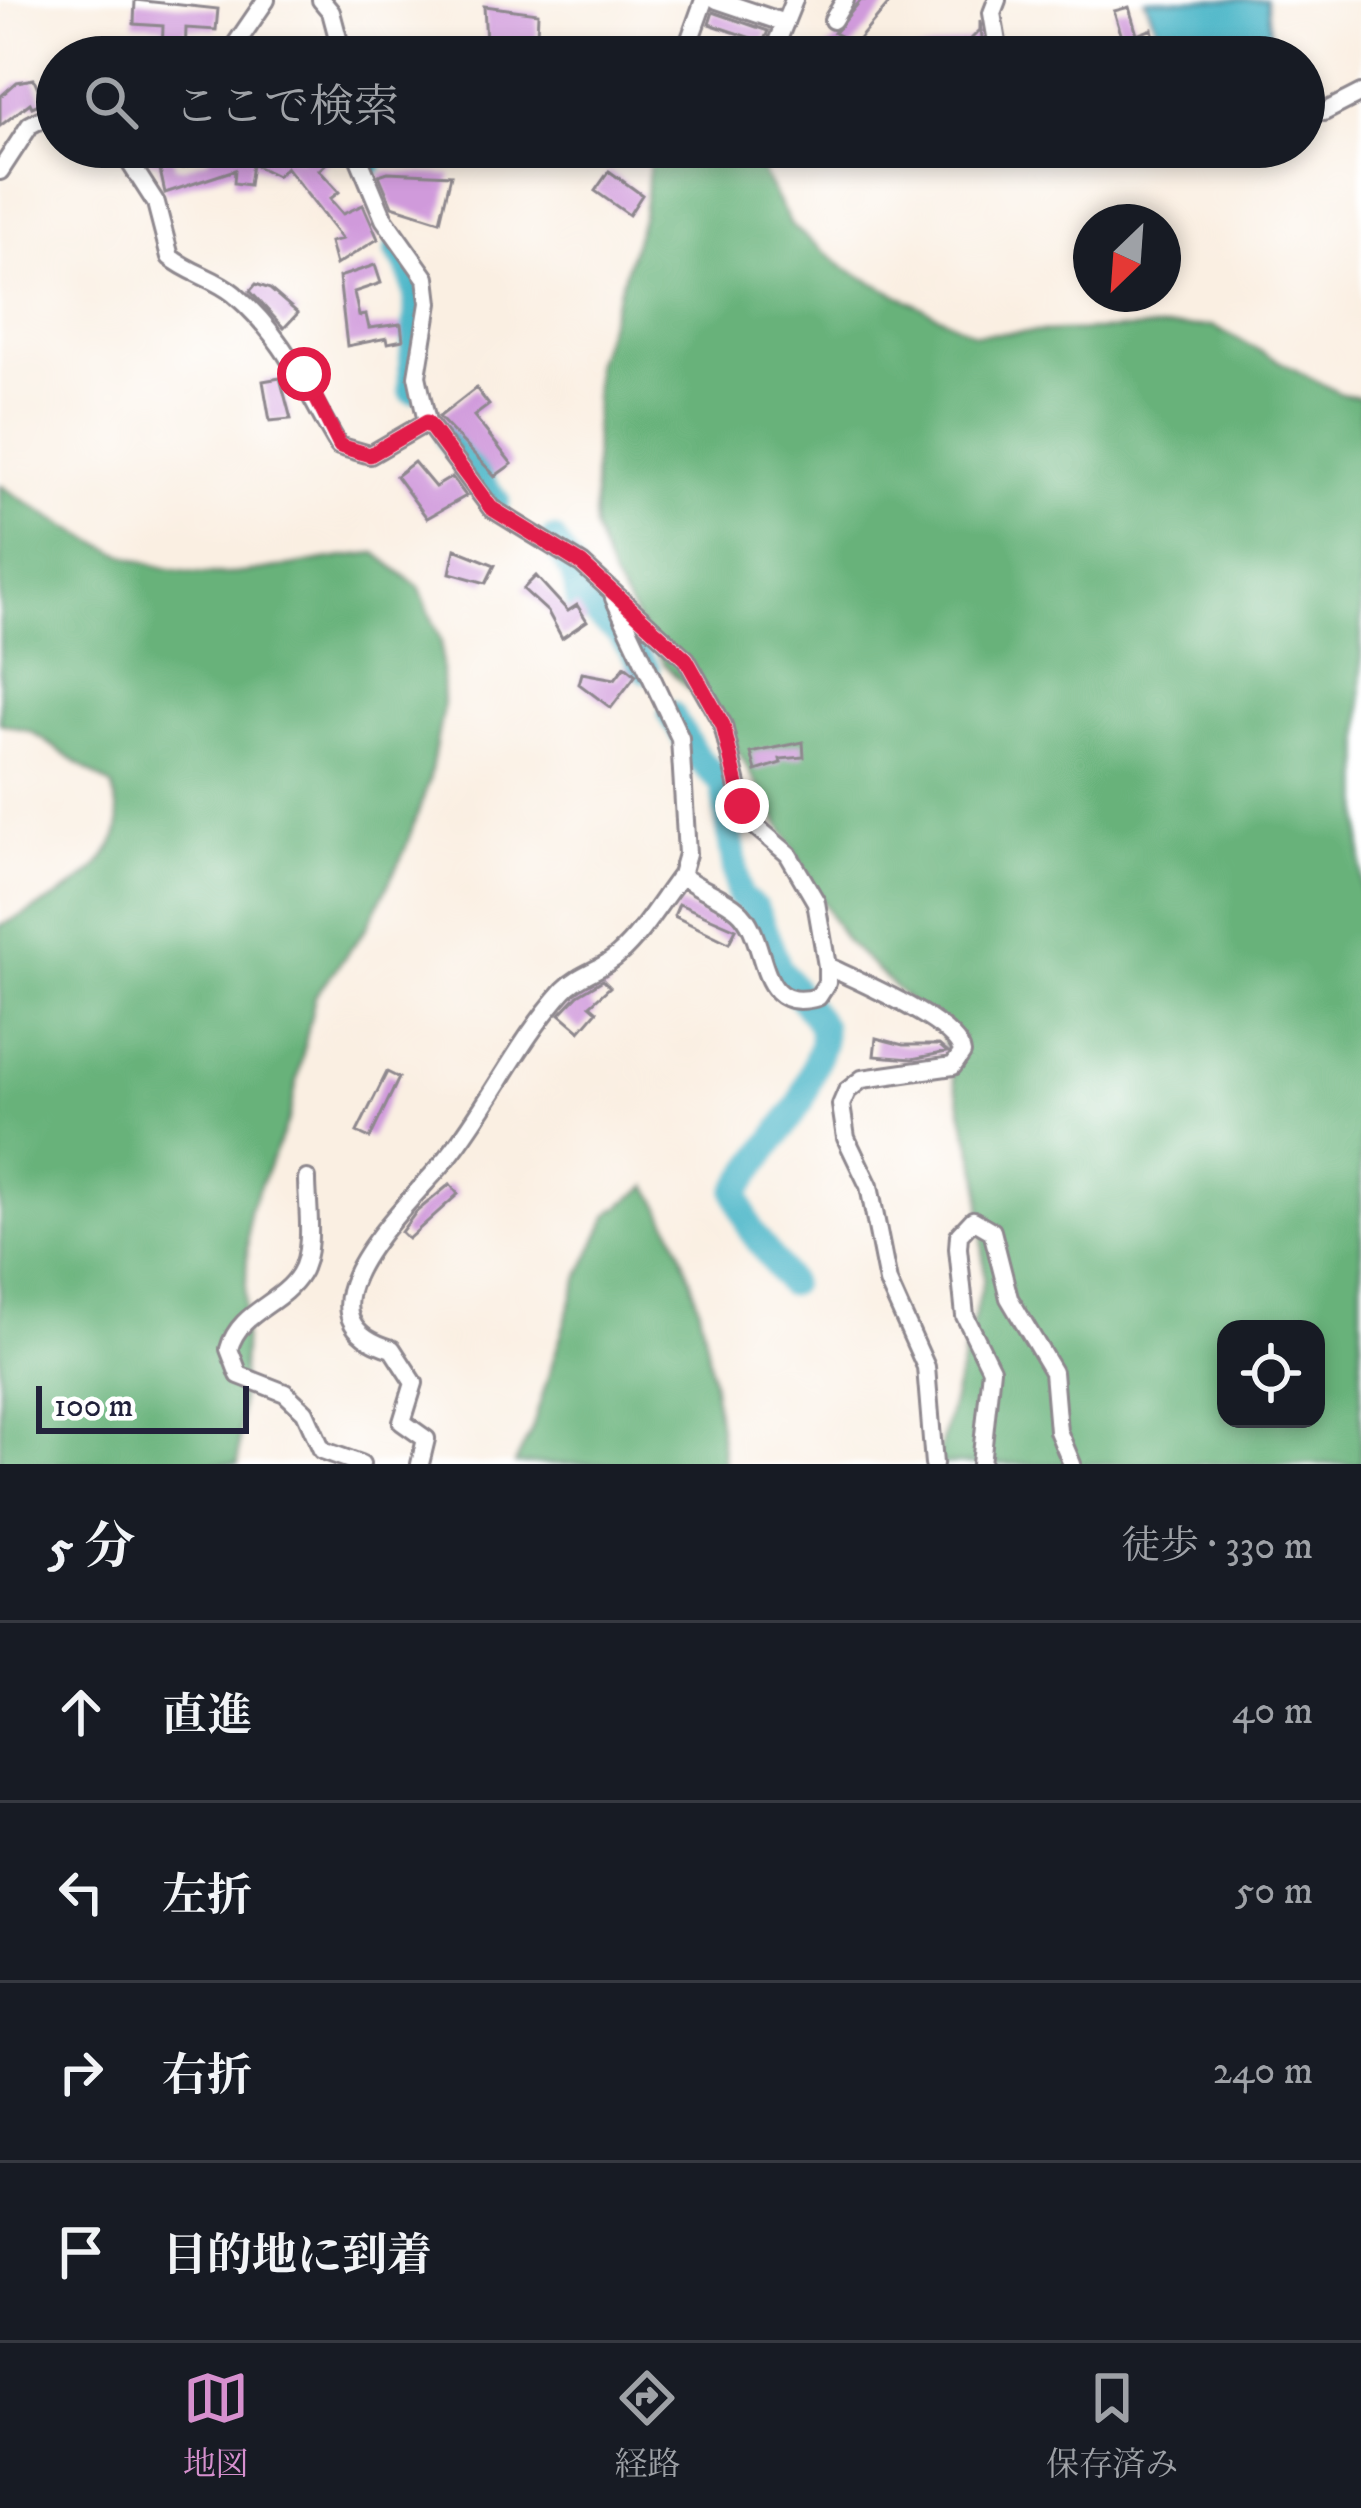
<!DOCTYPE html>
<html lang="ja">
<meta charset="utf-8">
<style>
body{margin:0;font-family:"IM FELL DW Pica","Noto Serif JP",serif;background:#242831;color:#f1f3f6}
.controls{position:absolute;right:36px;bottom:36px;display:grid;overflow:hidden;border-radius:24px;box-shadow:0 6px 18px #0003}
.controls button{width:108px;height:108px;display:grid;place-items:center;padding:0;border:0;border-bottom:3px solid #363941;background:#171b24;color:#f1f3f6;font:60px sans-serif}
.compass{position:absolute;left:1073px;top:204px;width:108px;height:108px;border-radius:50%;background:#171b24;box-shadow:0 6px 18px #0003;rotate:205deg}
.scale{position:absolute;left:36px;bottom:30px;width:213px;box-sizing:border-box;padding-left:12px;border:6px solid #22223b;border-top:0;font-size:33px;line-height:42px;white-space:nowrap;color:#22223b;-webkit-text-stroke:9px #fff;paint-order:stroke}
.stop{position:absolute;width:36px;height:36px;margin:-27px;border:9px solid #e11d48;border-radius:50%;background:#fff}
.stop.end{background:#e11d48;border-color:#fff;box-shadow:0 3px 12px #0008}
.list{margin:0;padding:0;list-style:none}
h2{display:flex;justify-content:space-between;align-items:center;height:156px;margin:0;padding:0 48px;font-size:51px}
h2 small{font-size:39px;font-weight:400;color:#9ea1a6}
.list li{display:grid;grid-template-columns:78px 1fr auto;gap:36px;align-items:center;box-sizing:border-box;height:180px;padding:0 48px;border-top:3px solid #363941}
.list b{display:block;font-size:45px;white-space:nowrap}
.list em{font-size:39px;font-style:normal;color:#9ea1a6}
.icon{flex:none;width:66px;height:66px;fill:none;stroke:currentColor;stroke-width:2;stroke-linecap:round;stroke-linejoin:round}
.map{position:relative;flex:none;width:1361px;height:1464px;overflow:hidden}
.search{position:absolute;background:#171b24;box-shadow:0 6px 18px #0003;left:36px;right:36px;top:36px;height:132px;display:flex;align-items:center;gap:30px;box-sizing:border-box;padding:0 42px;border-radius:66px;color:#9ea1a6;font-size:45px}
.sheet{height:876px;background:#171b24}
nav{display:flex;justify-content:space-around;align-items:center;box-sizing:border-box;height:168px;border-top:3px solid #363941;background:#171b24;font-size:33px;color:#9ea1a6}
nav a{display:grid;justify-items:center;gap:6px}
nav .on{color:#d690ce}
.map>svg:first-child{display:block}
.forest{fill:#68b27a;stroke:#456a5a;stroke-width:3;fill-rule:evenodd}
.water{fill:#49b5c7;stroke:#366c81;stroke-width:3}
.lines{fill:none;stroke-linecap:round;stroke-linejoin:round}
.river{stroke:#49b5c7;stroke-width:27}
.building{fill:#d09adb}
.minor-casing{stroke:#8e888e;stroke-width:22}
.minor{stroke:#fff;stroke-width:16}
.route{stroke:#e11d48;stroke-width:15}
</style>
<div class="map">
<svg width="1361" height="1464" viewBox="0 0 1361 1464">
<rect width="100%" height="100%" fill="#fff"/>
<filter id="ink" filterUnits="userSpaceOnUse"><feTurbulence type="fractalNoise" baseFrequency=".00833" numOctaves="2"/><feDisplacementMap in="SourceGraphic" scale="24" xChannelSelector="R" yChannelSelector="G"/><feConvolveMatrix kernelMatrix="1 2 1 2 8 2 1 2 1" color-interpolation-filters="sRGB"/></filter>
<filter id="wash" filterUnits="userSpaceOnUse"><feTurbulence type="fractalNoise" baseFrequency=".004" numOctaves="4" result="noise"/><feDisplacementMap in="SourceGraphic" scale="48" xChannelSelector="R" yChannelSelector="G"/><feGaussianBlur stdDeviation="2.7" result="paint"/><feColorMatrix in="noise" values="0 0 0 0 0 0 0 0 0 0 0 0 0 0 0 0 0 1.4 0 .05"/><feComposite in="paint" operator="in"/></filter>
<g filter="url(#wash)">
<rect width="100%" height="100%" fill="#faefe2"/>
<path class="forest" d="M 652,147 L 737,147 L 757,163 L 791,225 L 843,267 L 975,334 L 1213,326 L 1341,394 L 1361,397 L 1361,1464 L 936,1464 L 984,1279 L 980,1178 L 941,1031 L 844,939 L 725,728 L 665,665 L 611,576 L 594,529 L 595,365 L 643,216 ZM 1226,1329 L 1316,1329 L 1316,1419 L 1226,1419 Z
M 0,485 C 70,530 142,578 229,574 C 278,571 327,557 376,553 L 419,587 L 441,641 L 443,707 L 429,781 L 404,852 L 367,927 L 315,996 L 289,1119 L 249,1211 L 238,1464 L 0,1464 L 0,926 C 39,908 104,879 117,834 C 122,821 115,802 113,787 L 32,732 L 0,723 Z
M 648,1186 C 704,1275 709,1362 724,1464 L 515,1464 L 532,1429 L 578,1280 L 609,1214 Z"/>
<path class="water" d="M 1145,0 L 1266,0 L 1271,37 L 1285,57 L 1170,57 Z"/>
<g class="lines">
<path class="river" d="M 364,147 L 370,163
M 398,251 C 432,295 409,337 411,390
M 448,438 L 497,502
M 553,540 L 574,573 L 579,601 L 619,633 L 647,670
M 671,714 L 696,756 L 723,784 L 739,896 L 756,910 L 779,968 L 822,1026 L 822,1045 L 801,1102 L 736,1192 L 750,1229 L 789,1283"/>
</g>
<g id="blocks">
<path class="building" d="M 135,0 L 218,9 L 216,30 L 186,28 L 185,57 L 162,56 L 163,26 L 134,24 Z
M 861,0 L 892,0 L 844,57 L 817,57 L 840,36 L 834,33 Z
M 484,6 L 538,13 L 536,57 L 509,57 L 506,42 L 486,42 Z
M 1129,7 L 1137,35 L 1152,29 L 1159,57 L 1128,57 L 1114,11 Z
M 713,12 L 768,31 L 763,42 L 709,24 Z
M 980,20 L 983,47 L 963,57 L 914,57 L 913,52 L 970,40 L 980,30 Z
M 34,79 L 44,102 L 32,107 L 30,103 L 0,126 L 0,97 L 17,82 Z
M 148,147 L 172,147 L 175,167 L 184,168 L 209,159 L 208,147 L 274,147 L 299,159 L 316,147 L 331,147 L 336,154 L 319,170 L 339,192 L 330,199 L 343,214 L 363,205 L 378,239 L 336,265 L 330,242 L 342,239 L 286,167 L 277,176 L 252,164 L 249,185 L 234,183 L 235,170 L 165,193 L 158,161 L 150,163 Z
M 609,171 L 642,195 L 629,215 L 595,191 Z
M 388,172 L 451,175 L 440,221 L 392,206 L 379,175 Z
M 375,265 L 381,283 L 354,292 L 359,316 L 366,315 L 369,328 L 401,324 L 403,340 L 388,343 L 387,338 L 347,346 L 339,277 Z
M 256,284 L 270,289 L 298,313 L 284,328 L 250,291 Z
M 280,378 L 291,419 L 270,421 L 263,381 Z
M 476,388 L 489,405 L 474,416 L 512,464 L 495,476 L 439,417 Z
M 414,462 L 435,487 L 452,477 L 466,496 L 427,518 L 396,476 Z
M 455,549 L 495,565 L 486,583 L 450,573 Z
M 536,576 L 568,611 L 577,605 L 587,621 L 562,638 L 548,612 L 523,589 Z
M 625,666 L 636,675 L 611,708 L 579,684 L 582,673 L 615,679 Z
M 803,742 L 804,757 L 780,759 L 781,763 L 756,771 L 751,753 Z
M 679,904 L 736,929 L 729,943 L 674,916 Z
M 603,980 L 610,987 L 590,1005 L 597,1011 L 580,1031 L 560,1014 L 578,995 Z
M 876,1038 L 903,1045 L 939,1045 L 947,1052 L 912,1059 L 874,1056 Z
M 387,1072 L 399,1078 L 370,1138 L 357,1132 Z
M 450,1184 L 458,1194 L 408,1239 L 401,1232 L 416,1212 Z"/>
</g>
</g>
<g filter="url(#ink)">
<use href="#blocks" fill-opacity="0" stroke="#8e888e" stroke-width="3"/>
<g class="lines">
<defs>
<path id="minor" d="M 321,0 L 331,12 L 343,57
M 717,0 L 785,23
M 833,20 L 845,0
M 227,57 L 266,0
M 696,57 L 685,53 L 704,0
M 771,57 L 794,0
M 992,57 L 998,48 L 992,13 L 997,0
M 1304,106 L 1324,112 L 1361,93
M 120,147 L 156,203 L 170,257 C 189,273 215,278 234,294 C 287,339 305,390 339,446 L 370,455 L 427,422
M 354,147 L 384,219 L 426,278 L 429,303 L 417,376 L 427,422 L 491,508 L 582,564 L 686,659 L 723,725 L 742,806 L 754,825 L 788,854 L 816,902 L 827,966 L 827,983 L 818,997 C 753,1016 771,938 738,910 C 722,896 698,889 681,875 C 661,901 642,934 618,955 C 602,970 579,974 564,990 C 518,1041 490,1104 448,1157 C 414,1200 280,1317 392,1349 L 414,1383 L 402,1422 L 426,1439 L 420,1464
M 1262,158 L 1268,147
M 0,171 L 30,125 L 57,111
M 614,598 L 680,738 L 687,854 L 681,875
M 827,966 C 856,980 959,1023 962,1053 L 953,1066 L 862,1079 L 847,1091 L 841,1105 L 846,1138 L 869,1186 L 888,1282 L 926,1367 L 934,1464
M 307,1179 C 307,1206 315,1250 300,1274 C 281,1305 239,1311 229,1349 L 239,1375 L 285,1393 L 305,1412 L 322,1450 L 361,1464
M 981,1464 L 991,1369 L 965,1316 L 958,1248 L 959,1235 L 973,1220 L 992,1231 L 1009,1298 L 1053,1372 L 1058,1431 L 1072,1464"/>
</defs>
<use href="#minor" class="minor-casing"/>
<use href="#minor" class="minor"/>
</g>
</g>
<g class="lines" filter="url(#ink)">
<path class="route" d="M 304,374 L 340,446 L 370,455 L 427,422 L 491,508 L 582,564 L 686,659 L 723,725 L 742,806"/>
</g>
</svg>
<div class="controls">
<button><svg class="icon" aria-label="locate" viewBox="0 0 24 24"><circle cx="12" cy="12" r="6"/><path d="M12 2v4M12 18v4M2 12h4M18 12h4"/></svg></button>
</div>
<svg class="compass" viewBox="-18 -18 36 36"><path d="M0-13l5 13h-10z" fill="#e53935"/><path d="M0 13l5-13h-10z" fill="#9ea1a6"/></svg>
<div class="scale">100 m</div>
<div class="stop" style="left:304px;top:374px"></div>
<div class="stop end" style="left:742px;top:806px"></div>
<div class="search"><svg class="icon" aria-label="search" viewBox="0 0 24 24"><circle cx="10" cy="10" r="6"/><path d="M15 15l6 6"/></svg>ここで検索</div>
</div>
<section class="sheet">
<h2>5 分<small>徒歩 · 330 m</small></h2>
<ul class="list">
<li><svg class="icon" aria-label="ahead" viewBox="0 0 24 24"><path d="M12 20V5M6 11l6-6 6 6"/></svg><div><b>直進</b></div><em>40 m</em></li>
<li><svg class="icon" aria-label="left" viewBox="0 0 24 24"><path d="M17 20v-9H6M10 6l-5 5 5 5"/></svg><div><b>左折</b></div><em>50 m</em></li>
<li><svg class="icon" aria-label="right" viewBox="0 0 24 24"><path d="M7 20v-9h11M14 6l5 5-5 5"/></svg><div><b>右折</b></div><em>240 m</em></li>
<li><svg class="icon" aria-label="arrive" viewBox="0 0 24 24"><path d="M6 21V4h12l-3 4 3 4H6"/></svg><div><b>目的地に到着</b></div></li>
</ul>
</section>
<nav>
<a class="on"><svg class="icon" aria-label="map" viewBox="0 0 24 24"><path d="M3 6l6-2 6 2 6-2v14l-6 2-6-2-6 2zM9 4v14M15 6v14"/></svg>地図</a>
<a><svg class="icon" aria-label="directions" viewBox="0 0 24 24"><path d="M12 3l9 9-9 9-9-9zM9 14v-3h6M13 9l2 2-2 2"/></svg>経路</a>
<a><svg class="icon" aria-label="saved" viewBox="0 0 24 24"><path d="M7 4h10v16l-5-4-5 4z"/></svg>保存済み</a>
</nav>
